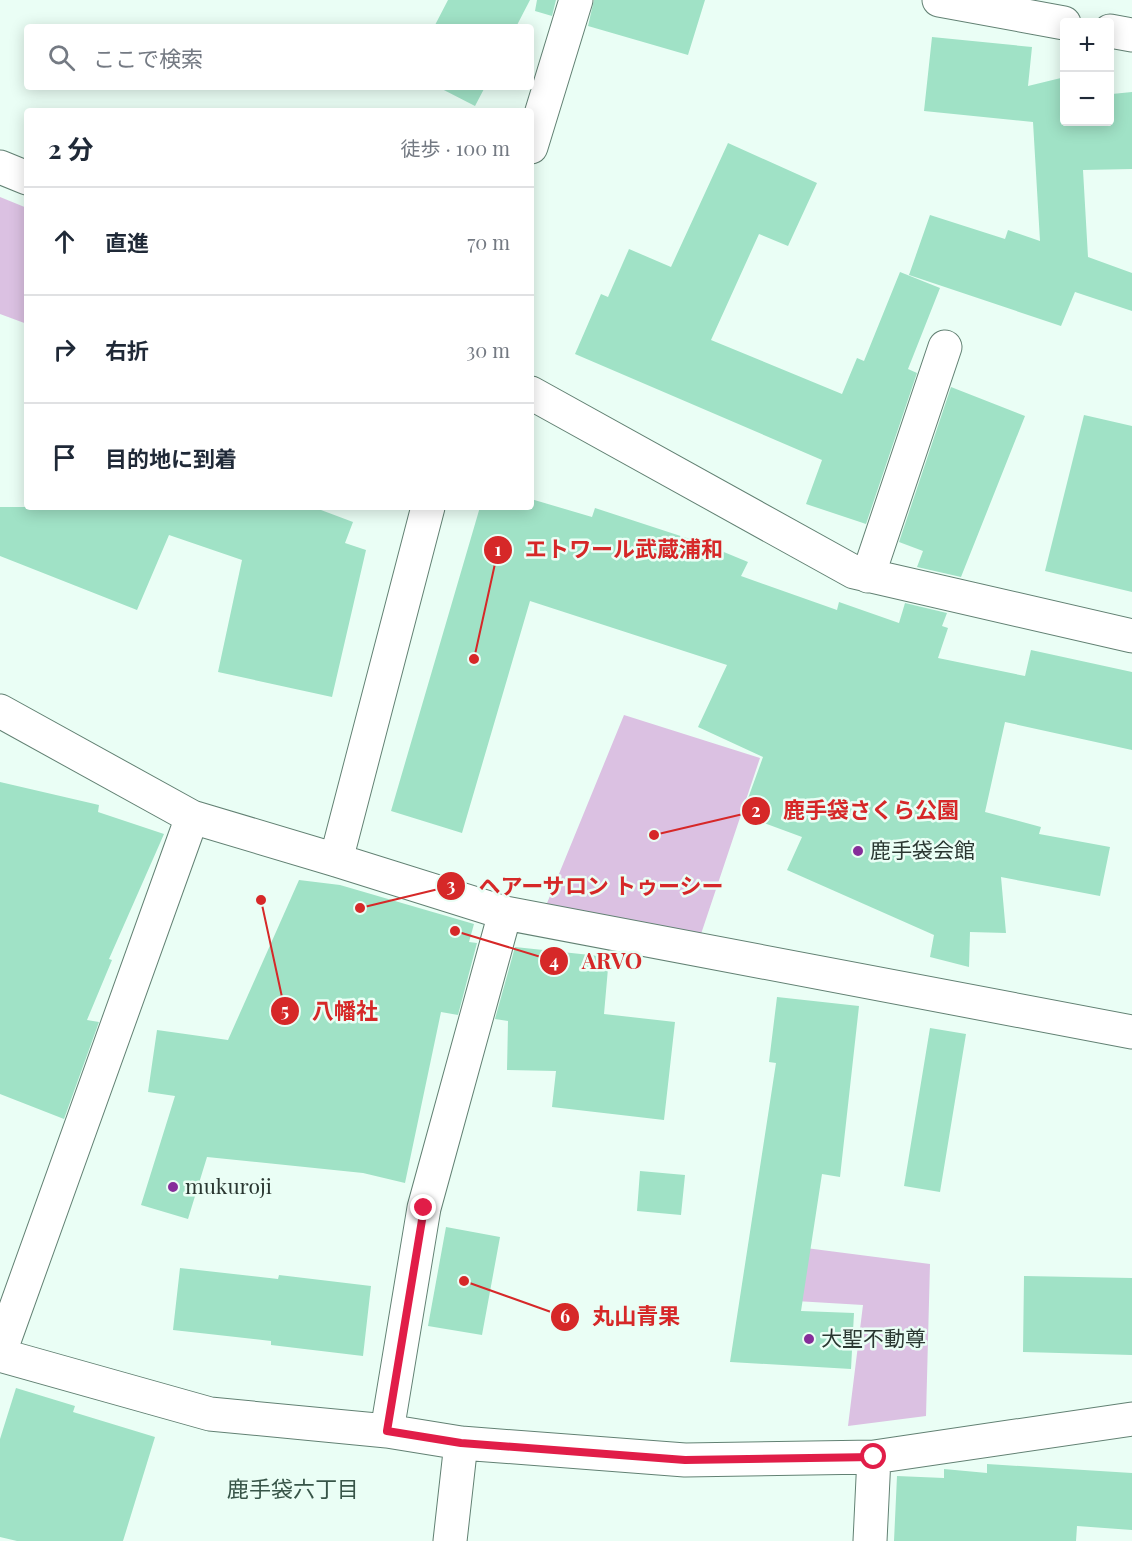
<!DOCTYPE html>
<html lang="ja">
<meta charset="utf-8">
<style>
body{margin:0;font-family:"Playfair Display","Noto Sans JP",serif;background:#f6f6f7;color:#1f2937}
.controls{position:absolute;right:18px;top:18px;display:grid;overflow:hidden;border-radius:6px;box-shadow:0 3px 15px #0003}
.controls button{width:54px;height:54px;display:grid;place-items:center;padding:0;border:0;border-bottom:2px solid #e0e1e3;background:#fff;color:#1f2937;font:30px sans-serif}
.stop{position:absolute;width:18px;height:18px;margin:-14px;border:4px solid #e11d48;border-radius:50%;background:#fff}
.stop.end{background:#e11d48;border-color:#fff;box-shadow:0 2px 6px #0008}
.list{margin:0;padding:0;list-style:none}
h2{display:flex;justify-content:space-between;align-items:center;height:78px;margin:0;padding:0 24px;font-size:26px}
h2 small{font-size:20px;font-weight:400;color:#747a83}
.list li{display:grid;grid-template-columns:39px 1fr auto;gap:18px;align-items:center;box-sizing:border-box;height:108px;padding:0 24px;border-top:2px solid #e0e1e3}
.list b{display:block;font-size:22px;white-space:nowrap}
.list em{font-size:20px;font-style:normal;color:#747a83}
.icon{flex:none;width:33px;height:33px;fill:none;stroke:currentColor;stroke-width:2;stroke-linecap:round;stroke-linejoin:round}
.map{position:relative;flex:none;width:1132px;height:1541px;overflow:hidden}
.search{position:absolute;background:#fff;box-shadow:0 3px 15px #0003;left:24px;top:24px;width:510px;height:66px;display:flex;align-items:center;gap:15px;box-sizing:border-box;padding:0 21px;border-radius:6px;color:#747a83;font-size:22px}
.panel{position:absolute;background:#fff;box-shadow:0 3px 15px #0003;left:24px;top:108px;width:510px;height:402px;border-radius:6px}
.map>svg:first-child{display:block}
.green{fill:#dbc1e2}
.building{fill:#a0e2c6}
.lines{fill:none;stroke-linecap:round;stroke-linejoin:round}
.street-casing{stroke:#628173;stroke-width:35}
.street{stroke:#fff;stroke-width:33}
.route{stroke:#e11d48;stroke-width:8}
.poi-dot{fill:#862d9a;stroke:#eafef5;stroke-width:2}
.labels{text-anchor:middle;stroke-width:5;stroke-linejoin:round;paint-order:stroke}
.poi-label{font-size:21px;fill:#2a3731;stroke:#eafef5;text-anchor:start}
.neighbourhood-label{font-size:22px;fill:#375548;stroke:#eafef5}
.leader{fill:none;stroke:#d62828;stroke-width:2}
.callout-dot{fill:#d62828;stroke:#eafef5;stroke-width:2}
.mark-label{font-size:18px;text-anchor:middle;font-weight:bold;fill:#fff}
.callout-label{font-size:22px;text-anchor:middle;font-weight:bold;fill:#d62828;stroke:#eafef5;stroke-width:5;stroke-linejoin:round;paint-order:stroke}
</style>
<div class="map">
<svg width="1132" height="1541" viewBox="0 0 1132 1541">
<rect width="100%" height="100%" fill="#eafef5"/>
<path class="green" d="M 0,197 L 27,208 L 27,324 L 0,314 Z
M 624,715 L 760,758 L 699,940 L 543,913 Z
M 767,1243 L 930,1264 L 926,1416 L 848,1426 L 863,1305 L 761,1299 Z"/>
<path class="building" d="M 448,0 L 530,0 L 516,27 L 434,27 Z
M 537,0 L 556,0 L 552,16 L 535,11 Z
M 594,0 L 705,0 L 688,55 L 588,26 Z
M 932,37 L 1032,47 L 1028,86 L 1065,77 L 1065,122 L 1110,122 L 1110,85 L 1112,94 L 1132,92 L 1132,169 L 1083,170 L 1088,257 L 1132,273 L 1132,311 L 1075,292 L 1061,326 L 909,275 L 930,215 L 1005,239 L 1008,230 L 1040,241 L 1033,122 L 924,111 Z
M 438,87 L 485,87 L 475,106 Z
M 728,143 L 817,183 L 788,246 L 759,234 L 711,340 L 842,394 L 857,358 L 864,361 L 900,272 L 940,288 L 908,369 L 917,373 L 866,524 L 806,504 L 822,460 L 575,354 L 601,294 L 608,297 L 629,249 L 671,267 Z
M 951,387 L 1025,416 L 961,577 L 917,567 L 923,551 L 899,542 Z
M 1084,415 L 1132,426 L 1132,592 L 1045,571 Z
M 531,499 L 592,517 L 595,508 L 702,543 L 748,562 L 741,576 L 837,610 L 839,602 L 899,623 L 905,603 L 947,613 L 942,626 L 948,628 L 938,658 L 1025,676 L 1031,650 L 1132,672 L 1132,750 L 1005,722 L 985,812 L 1041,827 L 1039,834 L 1110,847 L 1100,896 L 1001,877 L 1006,933 L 970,932 L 969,967 L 930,957 L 934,935 L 787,870 L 802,837 L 742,815 L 763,757 L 698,727 L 727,665 L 530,601 L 462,833 L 391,811 L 480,507 L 531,507 Z
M 0,507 L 313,507 L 353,522 L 345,543 L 366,550 L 332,697 L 218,672 L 242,560 L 169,535 L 137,610 L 0,556 Z
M 0,782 L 99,805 L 98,812 L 164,834 L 109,959 L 112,960 L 87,1020 L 99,1022 L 64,1119 L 0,1094 Z
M 299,880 L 340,885 L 474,924 L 469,942 L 477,943 L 458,1015 L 441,1012 L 405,1183 L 363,1173 L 207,1157 L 188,1219 L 141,1205 L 175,1096 L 148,1092 L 157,1030 L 228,1040 Z
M 515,947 L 609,957 L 604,1014 L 675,1022 L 664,1120 L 552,1107 L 556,1071 L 507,1070 L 508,1021 L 495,1019 Z
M 777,997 L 859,1006 L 840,1177 L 822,1174 L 801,1311 L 854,1313 L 851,1369 L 730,1362 L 776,1063 L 769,1062 Z
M 930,1028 L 966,1034 L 940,1192 L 904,1186 Z
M 640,1171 L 685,1175 L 681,1215 L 637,1211 Z
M 446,1227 L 500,1237 L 482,1335 L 428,1326 Z
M 180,1268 L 278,1279 L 279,1275 L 371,1286 L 363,1356 L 271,1345 L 271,1341 L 173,1330 Z
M 1024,1276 L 1132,1278 L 1132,1355 L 1023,1352 Z
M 16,1388 L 75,1406 L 73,1412 L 155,1437 L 123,1541 L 17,1541 L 0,1537 L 0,1439 Z
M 987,1464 L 1132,1473 L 1132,1530 L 1077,1526 L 1076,1541 L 894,1541 L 897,1476 L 944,1478 L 944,1469 L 987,1473 Z"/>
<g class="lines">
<defs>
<path id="street" d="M 939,0 L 1064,23
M 1110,31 L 1132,35
M 531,147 L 576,0
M 0,167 L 27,178
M 531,393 L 854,572 L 1132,636
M 868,576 L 945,347
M 0,711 L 192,817 L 336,860 L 505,913 L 1132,1032
M 336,860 L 428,507
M 0,1352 L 192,817
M 0,1355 L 210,1414 L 387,1431 L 461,1443 L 685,1460 L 874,1457 L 1132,1419
M 387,1431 L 424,1208 L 505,913
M 450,1541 L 461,1443
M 870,1541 L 874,1457"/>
</defs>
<use href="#street" class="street-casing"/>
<use href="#street" class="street"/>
</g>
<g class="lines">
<path class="route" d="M 424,1208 L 387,1431 L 461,1443 L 685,1460 L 874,1457"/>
</g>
<g class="poi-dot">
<circle cx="858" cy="851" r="6"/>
<circle cx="173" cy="1187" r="6"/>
<circle cx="809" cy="1339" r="6"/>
</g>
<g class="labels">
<g class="poi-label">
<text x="870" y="858">鹿手袋会館</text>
<text x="185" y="1194">mukuroji</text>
<text x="821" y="1346">大聖不動尊</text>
</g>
<g class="neighbourhood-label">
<text x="293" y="1497">鹿手袋六丁目</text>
</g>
</g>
<path class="leader" d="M474 659L498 550M654 835L756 811M360 908L451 886M455 931L554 961M261 900L285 1011M464 1281L565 1317"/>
<g class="callout-dot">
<circle cx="474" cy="659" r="6"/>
<circle cx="654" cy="835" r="6"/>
<circle cx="360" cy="908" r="6"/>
<circle cx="455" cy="931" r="6"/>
<circle cx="261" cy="900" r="6"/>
<circle cx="464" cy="1281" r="6"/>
<circle cx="498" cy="550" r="15"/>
<circle cx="756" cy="811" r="15"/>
<circle cx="451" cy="886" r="15"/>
<circle cx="554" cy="961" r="15"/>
<circle cx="285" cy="1011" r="15"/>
<circle cx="565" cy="1317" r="15"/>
</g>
<g class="mark-label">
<text x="498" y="556">1</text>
<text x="756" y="817">2</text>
<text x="451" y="892">3</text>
<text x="554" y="968">4</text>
<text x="285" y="1017">5</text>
<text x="565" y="1323">6</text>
</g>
<g class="callout-label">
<text x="624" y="557">エトワール武蔵浦和</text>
<text x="871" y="818">鹿手袋さくら公園</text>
<text x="601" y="894">ヘアーサロン トゥーシー</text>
<text x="612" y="969">ARVO</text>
<text x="345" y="1019">八幡社</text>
<text x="636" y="1324">丸山青果</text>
</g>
</svg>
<div class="controls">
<button>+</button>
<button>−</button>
</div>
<div class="stop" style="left:874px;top:1457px"></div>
<div class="stop end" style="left:424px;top:1208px"></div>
<div class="search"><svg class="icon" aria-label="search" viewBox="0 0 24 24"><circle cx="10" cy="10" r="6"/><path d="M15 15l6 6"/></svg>ここで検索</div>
<section class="panel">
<h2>2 分<small>徒歩 · 100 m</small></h2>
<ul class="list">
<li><svg class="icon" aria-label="ahead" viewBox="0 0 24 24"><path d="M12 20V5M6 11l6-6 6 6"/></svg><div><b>直進</b></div><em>70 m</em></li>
<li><svg class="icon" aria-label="right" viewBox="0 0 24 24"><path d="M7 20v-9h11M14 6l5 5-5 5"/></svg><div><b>右折</b></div><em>30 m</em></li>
<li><svg class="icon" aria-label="arrive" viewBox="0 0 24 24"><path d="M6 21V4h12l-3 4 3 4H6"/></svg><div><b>目的地に到着</b></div></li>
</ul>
</section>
</div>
